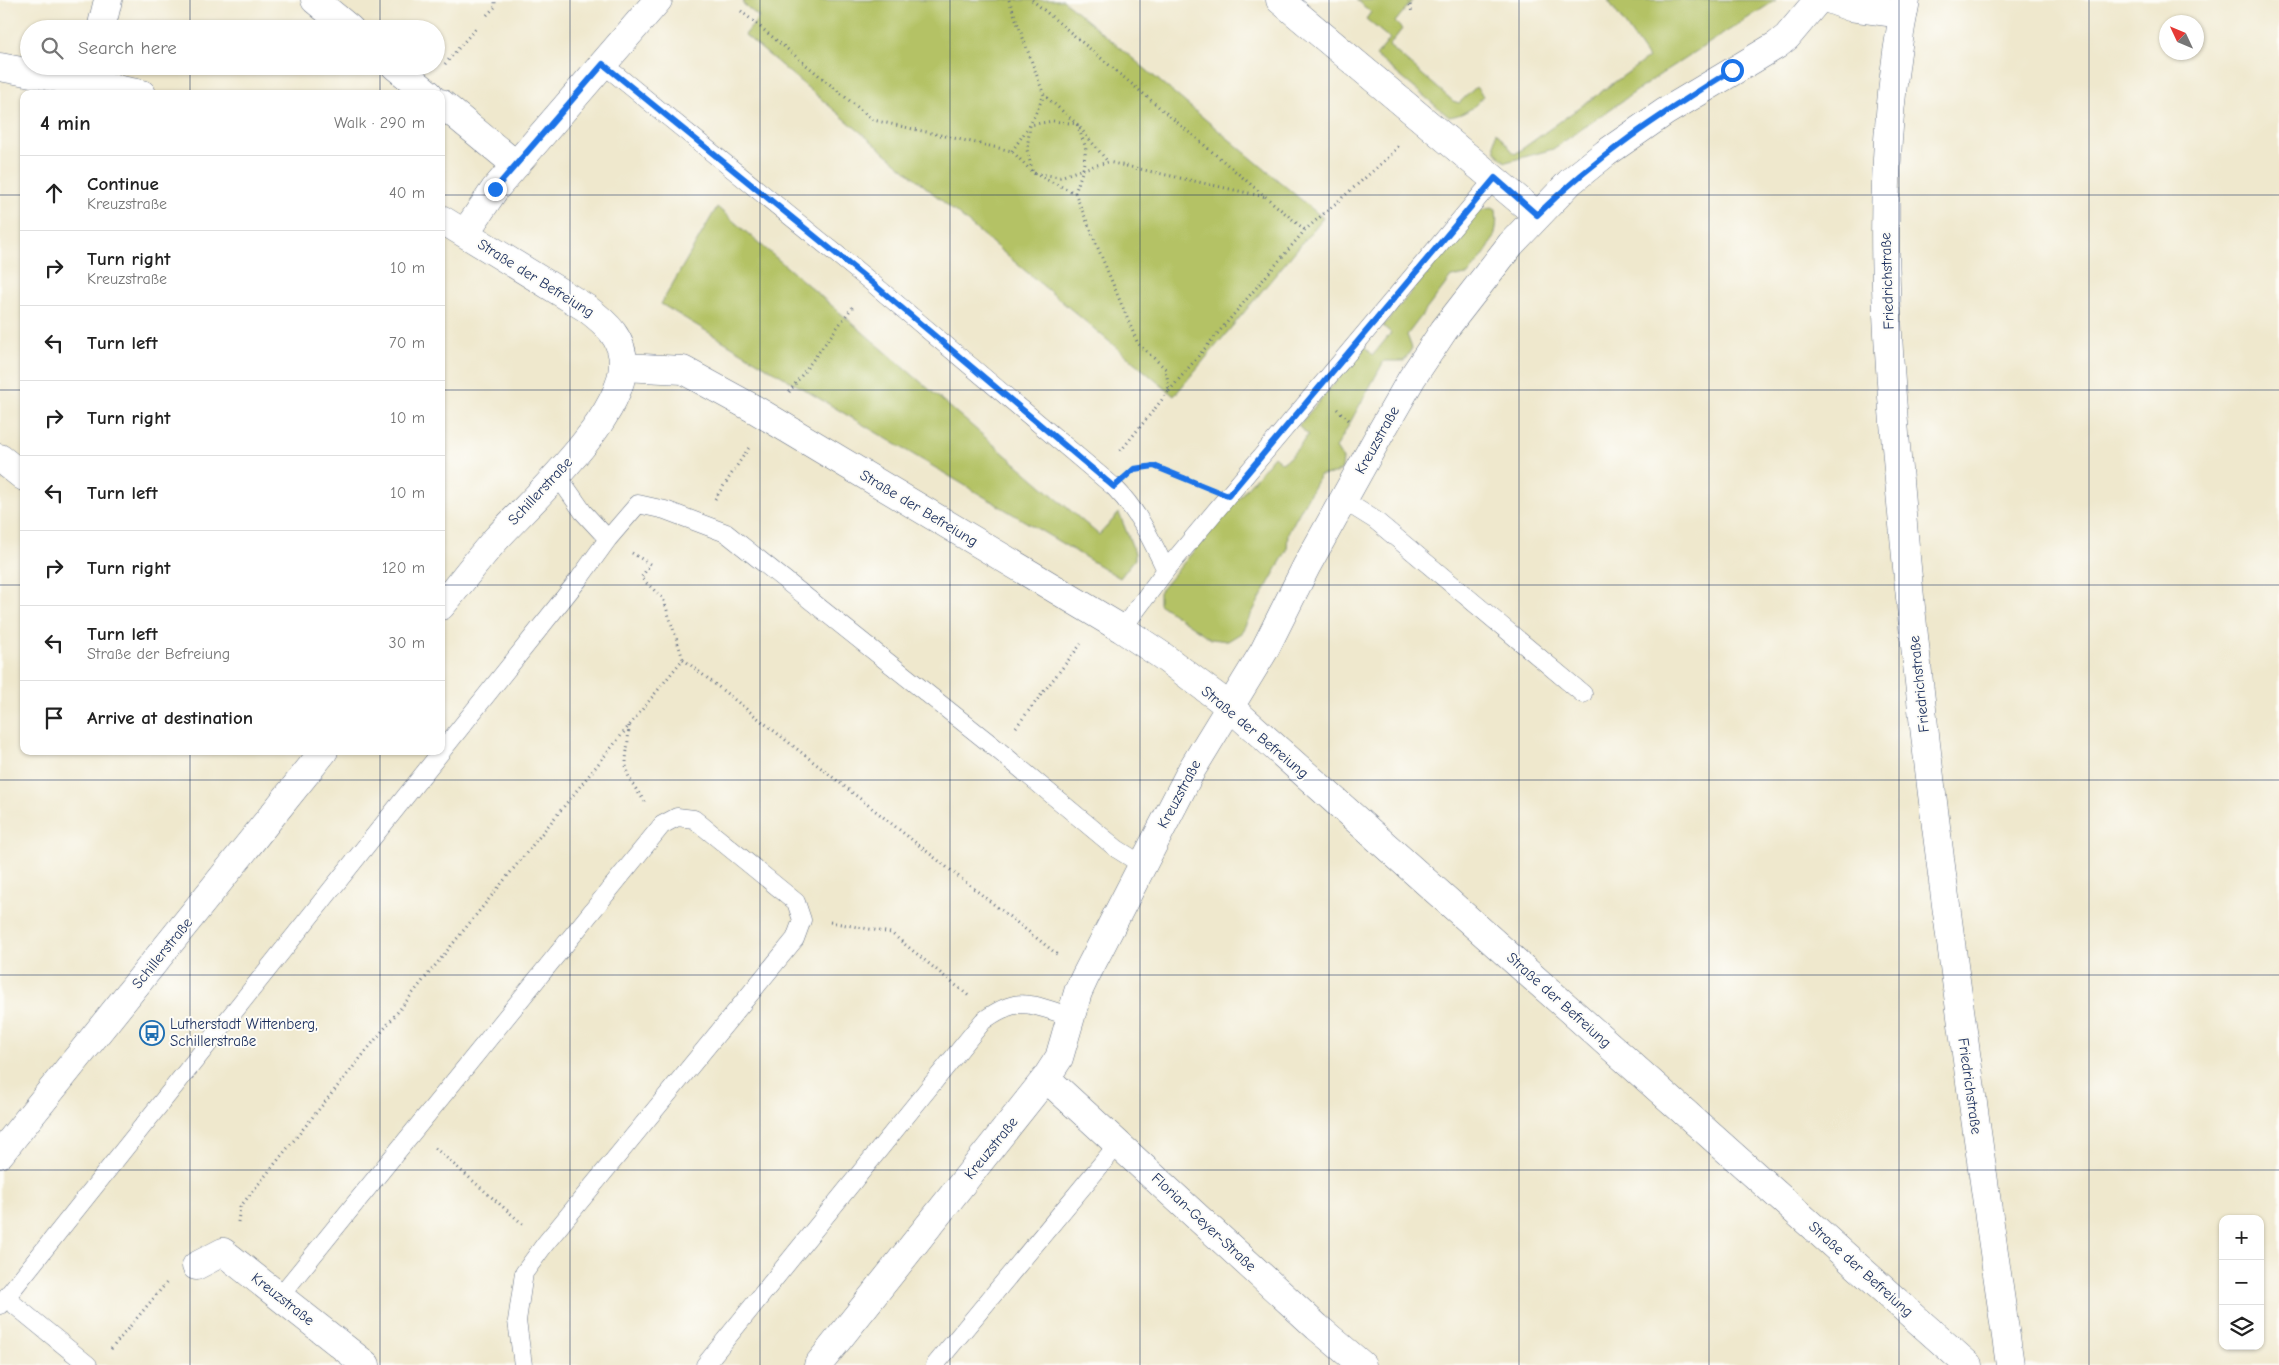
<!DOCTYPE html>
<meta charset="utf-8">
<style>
body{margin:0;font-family:"Comic Neue",sans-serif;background:#f2f2f2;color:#222}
.controls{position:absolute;right:15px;bottom:15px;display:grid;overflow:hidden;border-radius:10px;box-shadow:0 1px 4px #0004}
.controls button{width:45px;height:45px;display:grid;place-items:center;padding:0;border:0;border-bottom:1px solid #e0e0e0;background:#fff;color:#222;font:25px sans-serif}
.compass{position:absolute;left:2159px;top:15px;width:45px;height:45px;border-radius:50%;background:#fff;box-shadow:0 1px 4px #0004;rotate:314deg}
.stop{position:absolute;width:15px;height:15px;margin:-11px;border:4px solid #1a73e8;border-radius:50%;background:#fff}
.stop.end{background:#1a73e8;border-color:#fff;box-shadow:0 1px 5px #0008}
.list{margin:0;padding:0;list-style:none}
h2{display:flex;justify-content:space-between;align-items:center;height:65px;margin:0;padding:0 20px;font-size:21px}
h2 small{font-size:16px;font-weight:400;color:#767676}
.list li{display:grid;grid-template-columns:32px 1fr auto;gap:15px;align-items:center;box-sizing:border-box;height:75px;padding:0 20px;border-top:1px solid #e0e0e0}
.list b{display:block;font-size:19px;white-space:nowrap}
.list p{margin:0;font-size:16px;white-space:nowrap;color:#767676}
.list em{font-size:16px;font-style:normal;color:#767676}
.icon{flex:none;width:28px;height:28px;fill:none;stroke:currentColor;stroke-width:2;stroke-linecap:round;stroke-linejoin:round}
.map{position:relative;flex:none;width:2279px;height:1365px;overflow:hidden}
.search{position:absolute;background:#fff;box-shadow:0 1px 4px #0004;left:20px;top:20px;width:425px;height:55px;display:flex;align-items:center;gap:12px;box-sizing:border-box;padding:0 18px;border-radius:28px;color:#767676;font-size:19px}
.panel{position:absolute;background:#fff;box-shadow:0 1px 4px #0004;left:20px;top:90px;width:425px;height:665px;border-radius:10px}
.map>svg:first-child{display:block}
.green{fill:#b4c265;stroke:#687862}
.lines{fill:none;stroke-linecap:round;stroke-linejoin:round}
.lane-casing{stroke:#657085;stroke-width:19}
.street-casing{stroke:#657085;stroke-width:29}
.secondary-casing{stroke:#657085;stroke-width:29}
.path{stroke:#657085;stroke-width:3;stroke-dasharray:1 4;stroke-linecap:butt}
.lane{stroke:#fff;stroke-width:18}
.street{stroke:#fff;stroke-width:28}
.secondary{stroke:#fff;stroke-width:28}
.route{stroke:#1a73e8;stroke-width:6}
.grid{fill:none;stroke:#1b2f5e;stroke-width:1;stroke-opacity:0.55}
.labels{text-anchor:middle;stroke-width:4;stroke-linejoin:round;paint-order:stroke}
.street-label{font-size:15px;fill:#1b2f5e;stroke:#fdfcf7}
.poi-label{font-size:15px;fill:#1b2f5e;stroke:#fdfcf7;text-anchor:start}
</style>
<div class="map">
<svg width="2279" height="1365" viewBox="0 0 2279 1365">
<rect width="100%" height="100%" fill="#fdfcf7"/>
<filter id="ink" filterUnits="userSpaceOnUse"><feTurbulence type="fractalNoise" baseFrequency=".02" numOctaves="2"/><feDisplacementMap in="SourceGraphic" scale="10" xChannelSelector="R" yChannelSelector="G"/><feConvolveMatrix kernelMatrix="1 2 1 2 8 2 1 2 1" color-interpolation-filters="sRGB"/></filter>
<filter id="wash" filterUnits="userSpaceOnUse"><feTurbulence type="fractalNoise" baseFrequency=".0096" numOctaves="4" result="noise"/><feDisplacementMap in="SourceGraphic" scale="20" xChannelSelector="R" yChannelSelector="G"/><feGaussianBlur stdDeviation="1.12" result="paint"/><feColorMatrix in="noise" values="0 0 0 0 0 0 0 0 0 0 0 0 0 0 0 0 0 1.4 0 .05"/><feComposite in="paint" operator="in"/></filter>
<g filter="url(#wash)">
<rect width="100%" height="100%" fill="#efe8cd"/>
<path class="green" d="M 745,0 L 1063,0 L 1323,218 L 1174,396 L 745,35 L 759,17 L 742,3 Z
M 1356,0 L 1413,0 L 1395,22 L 1402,29 L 1389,46 L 1453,101 L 1459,103 L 1476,87 L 1483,96 C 1474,109 1463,115 1449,117 L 1376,56 L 1390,39 L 1366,19 L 1371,12 Z
M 1608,0 L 1776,0 L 1661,74 L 1553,149 L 1506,162 C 1494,154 1493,146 1496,132 L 1515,154 L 1648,58 Z
M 717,207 L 1099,535 L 1119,513 L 1135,553 L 1135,559 L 1120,578 L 661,304 Z
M 1492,208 L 1496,210 C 1500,240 1485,253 1468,275 L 1451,277 L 1407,335 L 1412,348 L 1404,361 L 1384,361 L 1336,448 L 1343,459 L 1342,469 L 1335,474 L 1320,475 L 1288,533 L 1287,550 L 1241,633 L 1228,641 L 1211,639 L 1159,604 L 1159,592 L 1274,456 L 1282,463 C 1293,456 1300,445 1308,435 L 1298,426 L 1365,347 L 1373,355 L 1391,333 L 1383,326 L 1479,210 Z"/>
</g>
<g filter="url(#ink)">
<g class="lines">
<defs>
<path id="lane" d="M 603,64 L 871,282 L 1114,487 C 1138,511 1151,539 1166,570
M 558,476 L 583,512 L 608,539
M 1343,500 L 1375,520 L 1583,694
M 1122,629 L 1166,570 L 1495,178
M 280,1296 L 662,825 L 677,817 L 694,819 L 796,902 L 802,920 L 795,939 L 545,1244 L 524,1273 L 517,1321 L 523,1365
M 6,1298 L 88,1365
M 0,1305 L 579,579 L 608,539 L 638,504 L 665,510 L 726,533 L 998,750 L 1117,849 L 1141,864
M 705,1365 L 983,1021 C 1020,994 1030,1005 1070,1016
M 935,1365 L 1119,1143"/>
<path id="street" d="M 315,0 L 350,29
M 1280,0 L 1537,215
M 1831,0 L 1850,7 L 1903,14
M 101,29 L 108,0
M 395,66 L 429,94
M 441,103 L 516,165
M 465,233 L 495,189 L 658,0
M 0,458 L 24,477
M 1046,1078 L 1317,1327 L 1362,1365
M 196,1266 L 223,1252 L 366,1365
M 818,1365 L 1046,1078 L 1059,1058 L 1078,992 L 1085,977 L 1192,769 L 1264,651 L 1306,567 L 1377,439 L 1412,378 L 1444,330 L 1511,244 L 1570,182 L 1606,153 L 1665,112 L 1777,45 L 1787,37 L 1818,0"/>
<path id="secondary" d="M 1906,0 C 1869,184 1889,372 1906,557 C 1932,828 1972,1096 2010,1365
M 0,67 L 142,94
M 441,219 L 586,308 C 606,323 624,338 623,366 C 620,421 533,499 497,538 C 477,560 460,584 441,606
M 623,367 L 683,370 L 756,410 L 1122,629 L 1161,655 L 1229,706 L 1968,1365
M 0,1154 L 324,751"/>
</defs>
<use href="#lane" class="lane-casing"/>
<use href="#street" class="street-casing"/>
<use href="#secondary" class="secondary-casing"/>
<path class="path" d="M 1009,0 L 1044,95 L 1077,124 L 1108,162
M 1032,0 L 1305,230
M 1409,0 L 1412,13
M 741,11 L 873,120 L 1012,151 L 1033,173 L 1075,193 L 1138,344 L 1166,369 L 1169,391 L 1119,453
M 487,15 L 495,7 L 495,0
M 445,64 L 476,28
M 1053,121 L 1077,124 L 1086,148 L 1083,169 L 1060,177 L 1033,173 L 1027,150 L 1030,125 Z
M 1012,151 L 1030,125 L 1044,95
M 1075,193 L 1083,169 L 1108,162 L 1266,197
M 1169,391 L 1305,230 L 1389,157 L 1400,144
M 789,392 L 854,305
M 1337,409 L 1349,420
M 1136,469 L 1154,466 L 1201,484
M 715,499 L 750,446
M 632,553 L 650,564 L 641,578 L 663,598 L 683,659
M 629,726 C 627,769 618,766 646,803
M 1016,727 L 1081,644
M 830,922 L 891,933 L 970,997
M 435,1148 L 525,1226
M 238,1222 L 240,1207 L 683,659 L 1058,955
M 111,1349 L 168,1281"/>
<use href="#lane" class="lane"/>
<use href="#street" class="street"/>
<use href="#secondary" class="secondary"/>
</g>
</g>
<g class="lines" filter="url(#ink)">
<path class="route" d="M 495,189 L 603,64 L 871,282 L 1114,487 L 1134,469 L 1154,466 L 1228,496 L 1495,178 L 1537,215 C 1598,155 1660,115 1732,70"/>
</g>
<path class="grid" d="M 190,0 L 190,29M 380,0 L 380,29M 570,0 L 570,1365M 760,0 L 760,1365M 950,0 L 950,1365M 1140,0 L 1140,1365M 1329,0 L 1329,1365M 1519,0 L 1519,1365M 1709,0 L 1709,1365M 1899,0 L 1899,1365M 2089,0 L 2089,1365M 190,66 L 190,94M 380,66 L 380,94M 0,195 L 24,195M 441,195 L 2279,195M 0,390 L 24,390M 441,390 L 2279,390M 0,585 L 24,585M 441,585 L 2279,585M 190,751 L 190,1365M 380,751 L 380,1365M 0,780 L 2279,780M 0,975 L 2279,975M 0,1170 L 2279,1170"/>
<defs>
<symbol id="bus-ring" viewBox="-11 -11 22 22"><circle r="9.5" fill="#fdfcf7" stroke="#1f6fb2" stroke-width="1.5"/><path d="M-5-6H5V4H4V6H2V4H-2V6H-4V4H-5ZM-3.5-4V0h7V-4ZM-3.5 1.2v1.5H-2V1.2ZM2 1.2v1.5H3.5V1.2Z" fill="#1f6fb2"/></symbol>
</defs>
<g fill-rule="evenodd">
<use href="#bus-ring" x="138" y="1019" width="28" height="28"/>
</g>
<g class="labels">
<g class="street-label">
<text transform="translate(536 278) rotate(32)" y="5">Straße der Befreiung</text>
<text transform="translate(1887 281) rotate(-92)" y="5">Friedrichstraße</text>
<text transform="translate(1377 440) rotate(-61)" y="5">Kreuzstraße</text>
<text transform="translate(540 491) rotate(-47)" y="5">Schillerstraße</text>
<text transform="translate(919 508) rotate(31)" y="5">Straße der Befreiung</text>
<text transform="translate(1919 684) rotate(-96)" y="5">Friedrichstraße</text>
<text transform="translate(1255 732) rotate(40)" y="5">Straße der Befreiung</text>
<text transform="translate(1179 794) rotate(-62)" y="5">Kreuzstraße</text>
<text transform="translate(162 953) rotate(-51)" y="5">Schillerstraße</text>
<text transform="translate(1559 1000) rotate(42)" y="5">Straße der Befreiung</text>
<text transform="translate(1970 1086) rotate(82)" y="5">Friedrichstraße</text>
<text transform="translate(991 1148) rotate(-51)" y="5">Kreuzstraße</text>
<text transform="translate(1204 1222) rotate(43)" y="5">Florian-Geyer-Straße</text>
<text transform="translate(1861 1269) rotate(42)" y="5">Straße der Befreiung</text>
<text transform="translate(283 1299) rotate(38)" y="5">Kreuzstraße</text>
</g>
<g class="poi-label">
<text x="170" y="1029">Lutherstadt Wittenberg,<tspan x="170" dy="17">Schillerstraße</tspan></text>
</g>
</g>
</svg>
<div class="controls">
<button>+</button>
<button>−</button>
<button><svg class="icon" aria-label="layers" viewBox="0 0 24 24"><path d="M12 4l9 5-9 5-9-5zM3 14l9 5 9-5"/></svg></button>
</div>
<svg class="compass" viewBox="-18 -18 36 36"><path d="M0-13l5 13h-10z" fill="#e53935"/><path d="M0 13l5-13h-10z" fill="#767676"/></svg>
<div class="stop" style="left:1732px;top:70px"></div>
<div class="stop end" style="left:495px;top:189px"></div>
<div class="search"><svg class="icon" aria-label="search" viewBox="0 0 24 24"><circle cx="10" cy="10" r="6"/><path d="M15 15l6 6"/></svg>Search here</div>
<section class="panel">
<h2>4 min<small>Walk · 290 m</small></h2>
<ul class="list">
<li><svg class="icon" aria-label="ahead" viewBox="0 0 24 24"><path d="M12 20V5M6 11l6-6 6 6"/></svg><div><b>Continue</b><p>Kreuzstraße</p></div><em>40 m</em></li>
<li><svg class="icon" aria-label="right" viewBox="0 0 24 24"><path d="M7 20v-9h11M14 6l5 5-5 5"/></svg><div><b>Turn right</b><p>Kreuzstraße</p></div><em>10 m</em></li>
<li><svg class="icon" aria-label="left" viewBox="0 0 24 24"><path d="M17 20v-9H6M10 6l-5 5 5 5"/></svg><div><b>Turn left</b></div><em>70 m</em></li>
<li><svg class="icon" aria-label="right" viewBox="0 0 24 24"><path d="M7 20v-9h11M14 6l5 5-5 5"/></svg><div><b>Turn right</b></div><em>10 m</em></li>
<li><svg class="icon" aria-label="left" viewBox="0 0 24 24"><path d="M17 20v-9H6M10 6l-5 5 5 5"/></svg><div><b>Turn left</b></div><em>10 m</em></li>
<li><svg class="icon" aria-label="right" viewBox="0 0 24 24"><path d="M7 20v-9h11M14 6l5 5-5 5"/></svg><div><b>Turn right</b></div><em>120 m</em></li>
<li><svg class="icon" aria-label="left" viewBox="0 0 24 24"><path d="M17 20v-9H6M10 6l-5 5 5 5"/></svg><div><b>Turn left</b><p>Straße der Befreiung</p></div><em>30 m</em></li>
<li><svg class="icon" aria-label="arrive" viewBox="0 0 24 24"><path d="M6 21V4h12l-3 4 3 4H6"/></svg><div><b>Arrive at destination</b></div></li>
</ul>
</section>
</div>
